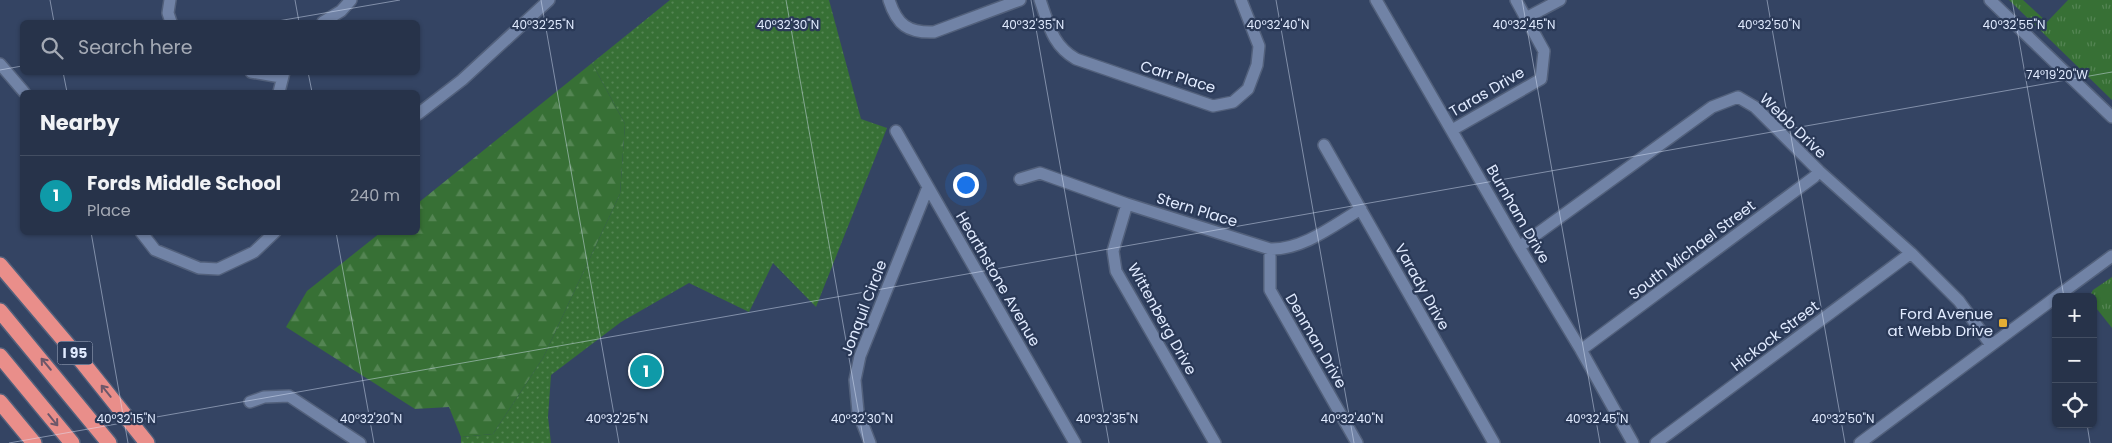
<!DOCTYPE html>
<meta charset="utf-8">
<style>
body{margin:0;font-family:Poppins,sans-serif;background:#2f3b51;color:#f1f3f6}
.controls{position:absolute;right:15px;bottom:15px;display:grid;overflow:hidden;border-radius:8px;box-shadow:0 1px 4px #0004}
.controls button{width:45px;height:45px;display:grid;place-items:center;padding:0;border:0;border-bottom:1px solid #434e62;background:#27334a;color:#f1f3f6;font:25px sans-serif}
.you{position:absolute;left:965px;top:184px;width:18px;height:18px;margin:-12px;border:4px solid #fff;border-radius:50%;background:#1a73e8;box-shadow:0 0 0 8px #1a73e833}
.badge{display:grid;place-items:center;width:32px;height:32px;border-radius:50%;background:#90b9f0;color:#fff;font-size:16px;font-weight:700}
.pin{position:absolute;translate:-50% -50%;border:2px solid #fff;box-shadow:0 1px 5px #0006}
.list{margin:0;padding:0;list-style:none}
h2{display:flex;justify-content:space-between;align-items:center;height:65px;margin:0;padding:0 20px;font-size:21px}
h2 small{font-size:16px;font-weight:400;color:#a4aab5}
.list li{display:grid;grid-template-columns:32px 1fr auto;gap:15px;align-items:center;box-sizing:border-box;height:80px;padding:0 20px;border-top:1px solid #434e62}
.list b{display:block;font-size:19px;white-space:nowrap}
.list p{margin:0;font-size:16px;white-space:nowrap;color:#a4aab5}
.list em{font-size:16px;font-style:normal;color:#a4aab5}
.icon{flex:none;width:28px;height:28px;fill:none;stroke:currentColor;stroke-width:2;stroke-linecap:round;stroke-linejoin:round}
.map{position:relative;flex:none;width:2112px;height:443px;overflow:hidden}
.search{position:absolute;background:#27334a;box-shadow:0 1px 4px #0004;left:20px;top:20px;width:400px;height:55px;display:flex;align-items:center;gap:12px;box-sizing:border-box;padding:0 18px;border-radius:8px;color:#a4aab5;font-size:19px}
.panel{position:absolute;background:#27334a;box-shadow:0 1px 4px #0004;left:20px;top:90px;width:400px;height:145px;border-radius:8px}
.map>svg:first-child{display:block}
.grass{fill:url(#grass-tufts)}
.forest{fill:url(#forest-firs)}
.park{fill:url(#park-dots)}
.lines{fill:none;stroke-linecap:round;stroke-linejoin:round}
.minor-casing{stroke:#52607b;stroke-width:14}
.highway-casing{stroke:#52607b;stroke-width:18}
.minor{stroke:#7183a6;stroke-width:11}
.highway{stroke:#e98e8a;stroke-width:15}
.oneway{stroke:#6d5769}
.ticks{fill:none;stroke:#e1ebff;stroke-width:1;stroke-opacity:0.45}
.poi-dot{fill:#e4ae35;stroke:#2a3957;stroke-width:2}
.labels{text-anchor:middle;stroke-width:4.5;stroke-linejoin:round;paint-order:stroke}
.shield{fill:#2a3957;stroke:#aab6cd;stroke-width:1}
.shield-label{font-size:14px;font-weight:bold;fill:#e1ebff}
.street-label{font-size:15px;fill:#e1ebff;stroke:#2a3957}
.poi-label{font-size:15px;fill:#e1ebff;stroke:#2a3957;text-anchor:end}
.ticks-label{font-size:12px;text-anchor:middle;fill:#e1ebff;stroke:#2a3957;stroke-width:4.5;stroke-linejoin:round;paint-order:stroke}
</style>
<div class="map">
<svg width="2112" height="443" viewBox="0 0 2112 443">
<defs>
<pattern id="grass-tufts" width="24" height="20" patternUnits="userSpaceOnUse" patternTransform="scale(1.25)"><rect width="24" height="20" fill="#377035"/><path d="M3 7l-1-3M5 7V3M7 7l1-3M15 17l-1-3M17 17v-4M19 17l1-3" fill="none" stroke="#548553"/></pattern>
<pattern id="forest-firs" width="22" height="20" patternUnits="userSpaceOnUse" patternTransform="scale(1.25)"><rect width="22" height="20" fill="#377035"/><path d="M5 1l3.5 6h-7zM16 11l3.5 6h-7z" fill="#548553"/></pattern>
<pattern id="park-dots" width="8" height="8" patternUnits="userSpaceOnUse" patternTransform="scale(1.25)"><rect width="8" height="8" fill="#377035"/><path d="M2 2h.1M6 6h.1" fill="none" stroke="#548553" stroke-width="1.8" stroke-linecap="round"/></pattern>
</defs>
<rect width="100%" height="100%" fill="#344463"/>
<path class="grass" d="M 2009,0 L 2023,0 L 2047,22 L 2068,0 L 2112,0 L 2112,100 Z
M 2112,277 L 2112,328 L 2093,304 L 2093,297 L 2089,297 L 2093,290 Z"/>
<path class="forest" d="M 592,63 L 625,124 L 620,194 L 543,358 L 493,434 L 461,437 L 449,407 L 415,409 L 286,327 L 307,291 L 380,233 L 418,232 L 418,203 Z"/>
<path class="park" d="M 670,0 L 829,0 L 861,119 L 887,128 L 816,307 L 773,263 L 749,312 L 689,283 L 621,322 L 551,375 L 548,417 L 551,443 L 461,443 L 461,437 L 493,434 L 543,358 L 620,194 L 625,124 L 592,63 Z"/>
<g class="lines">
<defs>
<path id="minor" d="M 170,0 L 168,13 L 171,22
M 889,0 C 897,25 908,33 934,32 L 1020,0
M 1040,0 C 1049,25 1052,45 1076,59 L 1213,106 L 1233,102 L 1248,89 L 1257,65 L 1259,46 L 1241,0
M 1376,0 L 1519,247 L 1581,350 L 1633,443
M 1990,0 L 2112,117
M 1526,18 L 1560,0
M 323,22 L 341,11 L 351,0
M 0,64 L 24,92
M 251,72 L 281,77
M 279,92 L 284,72
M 418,114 L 462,80 L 549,0
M 1452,130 L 1541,79 L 1544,51 L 1516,0
M 896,131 L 1075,443
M 1324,145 L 1494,443
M 1020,179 L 1040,173 L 1127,204 L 1270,249 C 1303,250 1334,225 1361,209
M 1127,204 L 1113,251 L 1116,271 L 1215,443
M 141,232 L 155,250 L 199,268 L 218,269 L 254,252 L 275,232
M 1519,247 L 1712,107 L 1738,97 L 1755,107 L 1819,171 L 1911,253 L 1959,301 L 1991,345
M 1270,249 L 1270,290 L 1357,443
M 2056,297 L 2112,256
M 1581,350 L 1814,177 L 1819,171
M 250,402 L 264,397 L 289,396 L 360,443
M 870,443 L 858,412 L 855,380 L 860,356 L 928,187
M 1656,443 L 1911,253
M 1860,443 L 2056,297"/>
<path id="highway" d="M 0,265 L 79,358 L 147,443
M 0,311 L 109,443
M 0,356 L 72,443
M 0,402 L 34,443"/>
</defs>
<use href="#minor" class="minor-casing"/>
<use href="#highway" class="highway-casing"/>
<use href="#minor" class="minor"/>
<use href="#highway" class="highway"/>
</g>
<defs><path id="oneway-shaft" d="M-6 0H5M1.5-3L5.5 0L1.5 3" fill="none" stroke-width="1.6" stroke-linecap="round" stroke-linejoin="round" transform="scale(1.25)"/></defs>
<g class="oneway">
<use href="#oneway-shaft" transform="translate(46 364) rotate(-130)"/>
<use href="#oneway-shaft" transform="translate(106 391) rotate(-129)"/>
<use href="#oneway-shaft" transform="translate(53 420) rotate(51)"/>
</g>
<path class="ticks" d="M 50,0 L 54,22M 295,0 L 299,22M 541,0 L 619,443M 786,0 L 864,443M 1031,0 L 1109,443M 1276,0 L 1354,443M 1522,0 L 1600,443M 1767,0 L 1845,443M 2012,0 L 2064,297M 272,22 L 400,0M 0,70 L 22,66M 63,72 L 67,92M 308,72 L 312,92M 91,232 L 128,443M 336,232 L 374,443M 2087,424 L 2090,443M 9,443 L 2112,72"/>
<rect class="poi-dot" x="1998" y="318" width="10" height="10" rx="2.5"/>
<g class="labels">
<rect class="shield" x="57.5" y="341.5" width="35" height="23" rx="4"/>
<g class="shield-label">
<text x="75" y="358">I 95</text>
</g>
<g class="street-label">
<text transform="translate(1178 77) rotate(17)" y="5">Carr Place</text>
<text transform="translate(1487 92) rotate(-30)" y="5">Taras Drive</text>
<text transform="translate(1793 126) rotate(44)" y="5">Webb Drive</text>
<text transform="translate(1197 210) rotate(17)" y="5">Stern Place</text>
<text transform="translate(1518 214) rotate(60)" y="5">Burnham Drive</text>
<text transform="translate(1692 250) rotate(-37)" y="5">South Michael Street</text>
<text transform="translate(998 279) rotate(60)" y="5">Hearthstone Avenue</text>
<text transform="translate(1422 287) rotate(61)" y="5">Varady Drive</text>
<text transform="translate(864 308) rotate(-69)" y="5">Jonquil Circle</text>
<text transform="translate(1162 319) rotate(61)" y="5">Wittenberg Drive</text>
<text transform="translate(1775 336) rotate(-37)" y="5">Hickock Street</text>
<text transform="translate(1316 341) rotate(60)" y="5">Denman Drive</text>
</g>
<g class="poi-label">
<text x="1993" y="319">Ford Avenue<tspan x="1993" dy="17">at Webb Drive</tspan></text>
</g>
</g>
<g class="ticks-label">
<text x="543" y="29">40°32'25"N</text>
<text x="788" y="29">40°32'30"N</text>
<text x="1033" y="29">40°32'35"N</text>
<text x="1278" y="29">40°32'40"N</text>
<text x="1524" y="29">40°32'45"N</text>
<text x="1769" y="29">40°32'50"N</text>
<text x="2014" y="29">40°32'55"N</text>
<text x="2057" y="79">74°19'20"W</text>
<text x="126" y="423">40°32'15"N</text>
<text x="371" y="423">40°32'20"N</text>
<text x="617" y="423">40°32'25"N</text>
<text x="862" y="423">40°32'30"N</text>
<text x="1107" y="423">40°32'35"N</text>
<text x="1352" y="423">40°32'40"N</text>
<text x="1597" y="423">40°32'45"N</text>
<text x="1843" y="423">40°32'50"N</text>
</g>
</svg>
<div class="controls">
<button>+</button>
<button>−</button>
<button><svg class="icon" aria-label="locate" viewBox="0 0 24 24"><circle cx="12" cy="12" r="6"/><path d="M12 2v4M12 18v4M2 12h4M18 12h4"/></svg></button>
</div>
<div class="you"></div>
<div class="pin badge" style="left:646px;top:371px;background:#0f9aa8">1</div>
<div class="search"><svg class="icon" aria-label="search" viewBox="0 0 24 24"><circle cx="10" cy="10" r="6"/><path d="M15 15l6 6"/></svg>Search here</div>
<section class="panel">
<h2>Nearby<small></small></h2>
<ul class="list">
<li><span class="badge" style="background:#0f9aa8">1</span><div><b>Fords Middle School</b><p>Place</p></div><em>240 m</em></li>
</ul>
</section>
</div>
